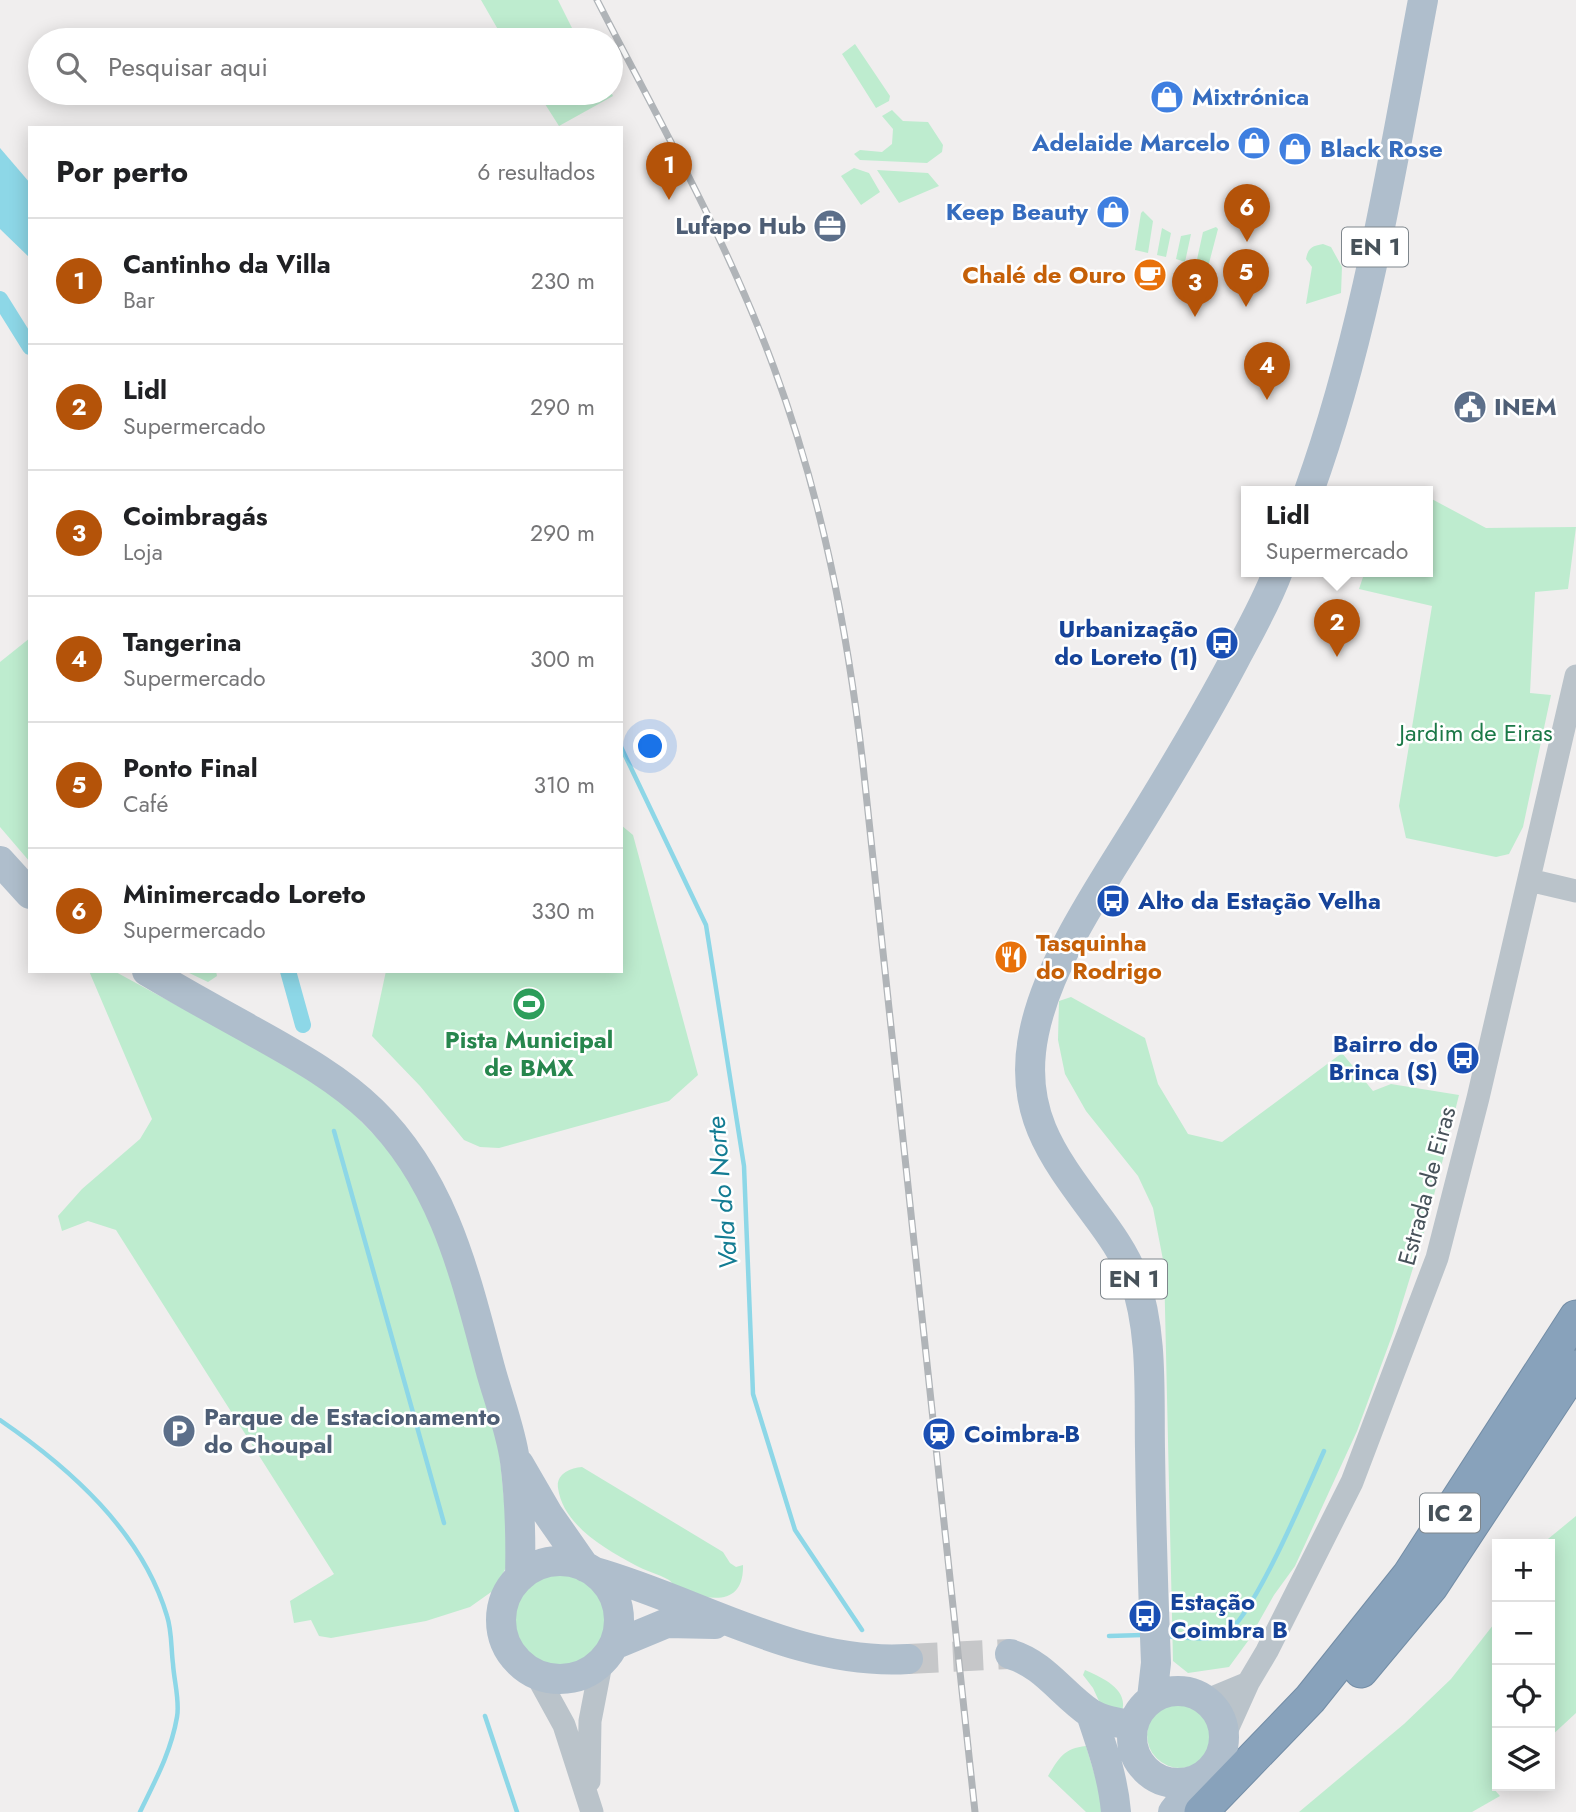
<!DOCTYPE html>
<html lang="pt">
<meta charset="utf-8">
<style>
body{margin:0;font-family:Jost,sans-serif;background:#f2f2f2;color:#202124}
.controls{position:absolute;right:21px;bottom:21px;display:grid;overflow:hidden;border-radius:0px;box-shadow:0 4px 18px #0003}
.controls button{width:63px;height:63px;display:grid;place-items:center;padding:0;border:0;border-bottom:2px solid #e0e0e0;background:#fff;color:#202124;font:35px sans-serif}
.you{position:absolute;left:651px;top:747px;width:24px;height:24px;margin:-18px;border:5px solid #fff;border-radius:50%;background:#1a73e8;box-shadow:0 0 0 10px #1a73e833}
.badge{display:grid;place-items:center;width:46px;height:46px;border-radius:50%;background:#b45309;color:#fff;font-size:23px;font-weight:700}
.pin{position:absolute;translate:-50% -58px;filter:drop-shadow(0 2px 4px #0008)}
.pin::after{content:'';position:absolute;top:37px;width:24px;height:21px;background:inherit;clip-path:polygon(0 0,100% 0,50% 100%)}
.popup{position:absolute;left:1241px;top:486px;width:192px;height:91px;box-sizing:border-box;display:grid;place-content:center;border-radius:0px;background:#fff;filter:drop-shadow(0 2px 5px #0005);font-size:23px;white-space:nowrap;color:#757577}
.popup b{font-size:26px;color:#202124}
.popup::after{content:'';position:absolute;left:50%;top:100%;margin-left:-14px;border:14px solid transparent;border-top-color:#fff}
.list{margin:0;padding:0;list-style:none}
h2{display:flex;justify-content:space-between;align-items:center;height:91px;margin:0;padding:0 28px;font-size:30px}
h2 small{font-size:23px;font-weight:400;color:#757577}
.list li{display:grid;grid-template-columns:46px 1fr auto;gap:21px;align-items:center;box-sizing:border-box;height:126px;padding:0 28px;border-top:2px solid #e0e0e0}
.list b{display:block;font-size:26px;white-space:nowrap}
.list p{margin:0;font-size:23px;white-space:nowrap;color:#757577}
.list em{font-size:23px;font-style:normal;color:#757577}
.icon{flex:none;width:38px;height:38px;fill:none;stroke:currentColor;stroke-width:2;stroke-linecap:round;stroke-linejoin:round}
.map{position:relative;flex:none;width:1576px;height:1812px;overflow:hidden}
.search{position:absolute;background:#fff;box-shadow:0 4px 18px #0003;left:28px;top:28px;width:595px;height:77px;display:flex;align-items:center;gap:18px;box-sizing:border-box;padding:0 24px;border-radius:38px;color:#757577;font-size:26px}
.panel{position:absolute;background:#fff;box-shadow:0 4px 18px #0003;left:28px;top:126px;width:595px;height:847px;border-radius:0px}
.map>svg:first-child{display:block}
.green{fill:#beeccf}
.water{fill:#8dd7e7}
.lines{fill:none;stroke-linecap:round;stroke-linejoin:round}
.stream{stroke:#8dd7e7;stroke-width:4.5}
.canal{stroke:#8dd7e7;stroke-width:16}
.major-tunnel{stroke:#c6c7c9;stroke-width:30;stroke-dasharray:30 15;stroke-linecap:butt}
.highway-casing{stroke:#738da6;stroke-width:35}
.minor{stroke:#bac3ca;stroke-width:23}
.major{stroke:#afbecc;stroke-width:30}
.highway{stroke:#88a2bb;stroke-width:33}
.rail-casing{stroke:#b0b4b8;stroke-width:7}
.rail{stroke:#fff;stroke-width:4.5;stroke-dasharray:13;stroke-linecap:butt}
.labels{text-anchor:middle;stroke-width:5;stroke-linejoin:round;paint-order:stroke}
.shield{fill:#fff;stroke:#7e868c;stroke-width:2}
.shield-label{font-size:23px;font-weight:bold;fill:#47525a}
.shop-label{font-size:24px;font-weight:bold;fill:#366cbe;stroke:#fff;text-anchor:start}
.service-label{font-size:24px;font-weight:bold;fill:#4e5e75;stroke:#fff;text-anchor:start}
.food-label{font-size:24px;font-weight:bold;fill:#c56008;stroke:#fff;text-anchor:end}
.transit-label{font-size:24px;font-weight:bold;fill:#164399;stroke:#fff;text-anchor:start}
.park-label{font-size:24px;fill:#1b7847;stroke:#fff}
.leisure-label{font-size:24px;font-weight:bold;fill:#27864d;stroke:#fff}
.street-label{font-size:24px;fill:#47525a;stroke:#fff}
.water-label{font-size:26px;font-style:italic;fill:#137c93;stroke:#fff}
</style>
<div class="map">
<svg width="1576" height="1812" viewBox="0 0 1576 1812">
<rect width="100%" height="100%" fill="#f0eeee"/>
<path class="green" d="M 481,0 L 558,0 L 578,40 L 504,40 Z
M 855,44 L 890,96 L 889,101 L 876,108 L 842,54 Z
M 611,92 L 613,96 L 559,126 L 538,93 Z
M 892,110 L 903,121 L 928,122 L 943,145 L 942,152 L 927,163 L 860,160 L 854,154 L 860,150 L 882,152 L 892,144 L 893,129 L 882,116 Z
M 854,168 L 869,173 L 880,192 L 861,205 L 841,176 Z
M 877,170 L 928,173 L 939,186 L 899,203 Z
M 1143,211 L 1153,221 L 1148,253 L 1135,250 L 1141,213 Z
M 1216,227 L 1218,229 L 1208,267 L 1196,264 L 1203,232 Z
M 1162,228 L 1171,233 L 1166,257 L 1157,255 Z
M 1191,234 L 1185,262 L 1176,259 L 1181,236 Z
M 1323,244 L 1331,247 L 1342,267 L 1341,293 L 1306,304 L 1312,267 L 1306,259 C 1308,248 1312,246 1323,244 Z
M 1428,497 L 1486,528 L 1576,527 L 1568,589 L 1535,592 L 1530,693 L 1551,695 L 1523,827 L 1509,854 L 1496,857 L 1406,838 L 1399,806 L 1432,606 L 1359,589 L 1365,571 L 1428,571 Z
M 30,638 L 30,862 L 0,827 L 0,662 Z
M 621,825 L 633,835 L 698,1075 L 669,1101 L 499,1148 L 480,1147 L 464,1140 L 420,1086 L 372,1036 L 386,971 L 621,971 Z
M 89,971 L 114,971 L 279,1061 L 342,1102 L 392,1153 L 417,1185 L 448,1265 L 499,1449 L 510,1560 L 494,1590 L 470,1607 L 426,1621 L 331,1638 L 319,1636 L 311,1620 L 294,1623 L 290,1601 L 334,1574 L 116,1230 L 88,1221 L 62,1231 L 58,1216 L 82,1189 L 140,1139 L 152,1119 Z
M 185,971 L 216,971 L 217,976 L 208,982 Z
M 1071,997 L 1145,1038 L 1158,1084 L 1188,1134 L 1222,1142 L 1342,1053 L 1373,1091 L 1391,1084 L 1459,1095 L 1428,1219 L 1393,1333 L 1357,1431 L 1295,1566 L 1274,1595 L 1248,1641 L 1229,1667 L 1188,1673 L 1173,1661 L 1164,1265 L 1153,1208 L 1138,1176 L 1086,1111 L 1065,1074 L 1058,1040 L 1059,1001 Z
M 582,1467 L 723,1552 L 730,1563 L 736,1567 L 743,1565 C 744,1601 718,1602 691,1593 C 687,1592 679,1591 676,1588 C 673,1586 672,1582 669,1580 C 659,1574 645,1571 635,1565 C 605,1549 563,1525 558,1488 C 556,1474 570,1468 582,1467 Z
M 1576,1516 L 1576,1713 L 1550,1737 L 1550,1544 L 1545,1544 L 1548,1539 Z
M514 1618a48 48 0 1 1 96 0a48 48 0 1 1-96 0Z
M 1497,1620 L 1498,1786 L 1494,1789 L 1500,1796 L 1472,1812 L 1299,1812 L 1404,1724 L 1451,1679 Z
M 1085,1670 C 1101,1677 1129,1689 1122,1711 L 1103,1710 L 1093,1688 L 1083,1675 Z
M1147 1735a33 33 0 1 1 66 0a33 33 0 1 1-66 0Z
M 1086,1746 L 1106,1812 L 1086,1812 L 1048,1776 C 1059,1758 1064,1748 1086,1746 Z"/>
<path class="water" d="M 0,148 L 30,183 L 30,258 L 0,229 Z"/>
<g class="lines">
<path class="stream" d="M 621,747 L 706,925 L 744,1166 L 753,1394 L 795,1530 L 862,1630
M 334,1131 L 444,1523
M 0,1420 C 70,1468 142,1532 167,1616 C 172,1631 171,1649 173,1664 C 174,1681 180,1701 177,1717 C 171,1752 155,1781 140,1812
M 1109,1636 L 1143,1635
M 1166,1636 C 1184,1637 1209,1642 1225,1634 C 1253,1619 1308,1487 1324,1451
M 485,1716 L 517,1812"/>
<path class="canal" d="M 0,299 L 30,347
M 288,971 L 303,1025"/>
<path class="major-tunnel" d="M 908,1659 L 1010,1654"/>
<defs>
<path id="highway" d="M 1361,1671 L 1431,1587 L 1576,1367
M 1201,1812 L 1310,1699 L 1409,1575 L 1576,1317"/>
</defs>
<use href="#highway" class="highway-casing"/>
<path class="minor" d="M 1529,880 L 1576,891
M 536,1674 L 564,1725 L 592,1812
M 1207,1700 L 1248,1683
M 1225,1734 L 1248,1683 L 1267,1651 L 1352,1482 L 1437,1258 L 1478,1098 L 1576,676
M 589,1781 L 590,1721 L 601,1664"/>
<path class="major" d="M 1309,491 C 1366,333 1392,164 1423,0
M 0,861 L 30,894
M 147,971 C 179,990 211,1008 244,1026 C 288,1051 335,1075 372,1111 C 444,1181 465,1275 490,1368 C 498,1398 511,1430 515,1461 C 520,1500 521,1538 520,1577
M 519,1464 L 548,1514 L 585,1567
M501 1620a59 59 0 1 1 118 0a59 59 0 1 1-118 0Z
M 595,1572 C 698,1601 798,1666 908,1659
M 614,1645 L 667,1623 L 715,1624
M 1010,1654 C 1044,1664 1062,1694 1090,1713 C 1103,1721 1119,1723 1133,1725
M1132 1737a46 46 0 1 1 92 0a46 46 0 1 1-92 0Z
M 1152,1698 L 1156,1663 C 1153,1592 1151,1520 1150,1449 C 1149,1392 1153,1332 1134,1278 C 1125,1254 1109,1232 1094,1212 C 1051,1154 1018,1110 1034,1033 C 1047,968 1093,898 1128,842 C 1166,781 1203,720 1236,657 C 1251,629 1267,601 1278,571
M 1091,1714 C 1102,1747 1113,1777 1116,1812
M 1173,1812 L 1199,1779"/>
<use href="#highway" class="highway"/>
<defs>
<path id="rail" d="M 597,0 C 659,121 727,240 774,368 C 822,498 847,627 863,765 L 975,1812"/>
</defs>
<use href="#rail" class="rail-casing"/>
<use href="#rail" class="rail"/>
</g>
<defs>
<symbol id="shop-disc" viewBox="-11 -11 22 22"><circle r="9.5" fill="#3f7fe0" stroke="#fff"/><path d="M-5-2.5h2.3a2.7 3.5 0 0 1 5.4 0H5L5.5 6h-11ZM-1.5-2.5h3a1.5 2.3 0 0 0-3 0Z" fill="#fff"/></symbol>
<symbol id="office-disc" viewBox="-11 -11 22 22"><circle r="9.5" fill="#5c6f8a" stroke="#fff"/><path d="M-6-3h4V-5.5h4V-3h4V5H-6ZM-1-4.5V-3h2v-1.5ZM-6 0V1H6V0Z" fill="#fff"/></symbol>
<symbol id="cafe-disc" viewBox="-11 -11 22 22"><circle r="9.5" fill="#e8710a" stroke="#fff"/><path d="M-5.5-4.5H6V0H3Q3 3.5 0 3.5H-2.5Q-5.5 3.5-5.5 0ZM3-3.2v2h1.7v-2ZM-6 4.5H4V6H-6Z" fill="#fff"/></symbol>
<symbol id="civic-disc" viewBox="-11 -11 22 22"><circle r="9.5" fill="#5c6f8a" stroke="#fff"/><path d="M-.6-6.5H3V-4.5H.6V-3L4-1V1h2V6H-6V1h2V-1L-.6-3ZM-1.2 2.5V6h2.4V2.5Z" fill="#fff"/></symbol>
<symbol id="bus-disc" viewBox="-11 -11 22 22"><circle r="9.5" fill="#1a4fb4" stroke="#fff"/><path d="M-5-6H5V4H4V6H2V4H-2V6H-4V4H-5ZM-3.5-4V0h7V-4ZM-3.5 1.2v1.5H-2V1.2ZM2 1.2v1.5H3.5V1.2Z" fill="#fff"/></symbol>
<symbol id="restaurant-disc" viewBox="-11 -11 22 22"><circle r="9.5" fill="#e8710a" stroke="#fff"/><path d="M-5-6h1v4h1v-4h1v4h1v-4h1v5L-1.5 .5V6h-2V.5L-5-1ZM5-6V6H3V1.5H1.5Q1.5-4 5-6Z" fill="#fff"/></symbol>
<symbol id="stadium-disc" viewBox="-11 -11 22 22"><circle r="9.5" fill="#2e9e5b" stroke="#fff"/><path d="M0-5a6.5 5 0 1 0 0 10a6.5 5 0 1 0 0-10ZM-3.5-1.8h7v3.6h-7Z" fill="#fff"/></symbol>
<symbol id="parking-disc" viewBox="-11 -11 22 22"><circle r="9.5" fill="#5c6f8a" stroke="#fff"/><path d="M-3.5-5.5H1a3.5 3.5 0 0 1 0 7H-1V5.5H-3.5ZM-1-3.4V-.6H.8a1.4 1.4 0 0 0 0-2.8Z" fill="#fff"/></symbol>
<symbol id="station-disc" viewBox="-11 -11 22 22"><circle r="9.5" fill="#1a4fb4" stroke="#fff"/><path d="M-3-6H3Q5-6 5-4V2Q5 4 3 4L4.5 6H3L1.5 4h-3L-3 6H-4.5L-3 4Q-5 4-5 2V-4Q-5-6-3-6ZM-3.5-4v3h7v-3ZM-3.5 1v1.5H-2V1ZM2 1v1.5H3.5V1Z" fill="#fff"/></symbol>
</defs>
<g fill-rule="evenodd">
<use href="#shop-disc" x="1148" y="78" width="38" height="38"/>
<use href="#shop-disc" x="1235" y="124" width="38" height="38"/>
<use href="#shop-disc" x="1276" y="130" width="38" height="38"/>
<use href="#shop-disc" x="1094" y="193" width="38" height="38"/>
<use href="#office-disc" x="811" y="207" width="38" height="38"/>
<use href="#cafe-disc" x="1131" y="256" width="38" height="38"/>
<use href="#civic-disc" x="1451" y="388" width="38" height="38"/>
<use href="#bus-disc" x="1203" y="624" width="38" height="38"/>
<use href="#bus-disc" x="1094" y="882" width="38" height="38"/>
<use href="#restaurant-disc" x="992" y="938" width="38" height="38"/>
<use href="#stadium-disc" x="510" y="985" width="38" height="38"/>
<use href="#bus-disc" x="1444" y="1039" width="38" height="38"/>
<use href="#parking-disc" x="160" y="1412" width="38" height="38"/>
<use href="#station-disc" x="920" y="1415" width="38" height="38"/>
<use href="#bus-disc" x="1126" y="1597" width="38" height="38"/>
</g>
<g class="labels">
<g class="shield">
<rect x="1342" y="227.5" width="66" height="39" rx="5"/>
<rect x="1101" y="1259.5" width="66" height="39" rx="5"/>
<rect x="1420" y="1493.5" width="60" height="39" rx="5"/>
</g>
<g class="shield-label">
<text x="1375" y="255">EN 1</text>
<text x="1134" y="1287">EN 1</text>
<text x="1450" y="1521">IC 2</text>
</g>
<g class="shop-label">
<text x="1192" y="105">Mixtrónica</text>
<text x="1230" y="151" text-anchor="end">Adelaide Marcelo</text>
<text x="1320" y="157">Black Rose</text>
<text x="1088" y="220" text-anchor="end">Keep Beauty</text>
</g>
<g class="service-label">
<text x="806" y="234" text-anchor="end">Lufapo Hub</text>
<text x="1494" y="415">INEM</text>
<text x="204" y="1425">Parque de Estacionamento<tspan x="204" dy="28">do Choupal</tspan></text>
</g>
<g class="food-label">
<text x="1126" y="283">Chalé de Ouro</text>
<text x="1036" y="951" text-anchor="start">Tasquinha<tspan x="1036" dy="28">do Rodrigo</tspan></text>
</g>
<g class="transit-label">
<text x="1198" y="637" text-anchor="end">Urbanização<tspan x="1198" dy="28">do Loreto (1)</tspan></text>
<text x="1138" y="909">Alto da Estação Velha</text>
<text x="1438" y="1052" text-anchor="end">Bairro do<tspan x="1438" dy="28">Brinca (S)</tspan></text>
<text x="964" y="1442">Coimbra-B</text>
<text x="1170" y="1610">Estação<tspan x="1170" dy="28">Coimbra B</tspan></text>
</g>
<g class="park-label">
<text x="1476" y="741">Jardim de Eiras</text>
</g>
<g class="leisure-label">
<text x="529" y="1048">Pista Municipal<tspan x="529" dy="28">de BMX</tspan></text>
</g>
<g class="street-label">
<text transform="translate(1427 1186) rotate(-75)" y="8">Estrada de Eiras</text>
</g>
<g class="water-label">
<text transform="translate(722 1193) rotate(-95)" y="9">Vala do Norte</text>
</g>
</g>
</svg>
<div class="controls">
<button>+</button>
<button>−</button>
<button><svg class="icon" aria-label="locate" viewBox="0 0 24 24"><circle cx="12" cy="12" r="6"/><path d="M12 2v4M12 18v4M2 12h4M18 12h4"/></svg></button>
<button><svg class="icon" aria-label="layers" viewBox="0 0 24 24"><path d="M12 4l9 5-9 5-9-5zM3 14l9 5 9-5"/></svg></button>
</div>
<div class="you"></div>
<div class="pin badge" style="left:669px;top:200px">1</div>
<div class="pin badge" style="left:1337px;top:657px">2</div>
<div class="popup"><b>Lidl</b>Supermercado</div>
<div class="pin badge" style="left:1195px;top:317px">3</div>
<div class="pin badge" style="left:1267px;top:400px">4</div>
<div class="pin badge" style="left:1246px;top:307px">5</div>
<div class="pin badge" style="left:1247px;top:242px">6</div>
<div class="search"><svg class="icon" aria-label="search" viewBox="0 0 24 24"><circle cx="10" cy="10" r="6"/><path d="M15 15l6 6"/></svg>Pesquisar aqui</div>
<section class="panel">
<h2>Por perto<small>6 resultados</small></h2>
<ul class="list">
<li><span class="badge">1</span><div><b>Cantinho da Villa</b><p>Bar</p></div><em>230 m</em></li>
<li><span class="badge">2</span><div><b>Lidl</b><p>Supermercado</p></div><em>290 m</em></li>
<li><span class="badge">3</span><div><b>Coimbragás</b><p>Loja</p></div><em>290 m</em></li>
<li><span class="badge">4</span><div><b>Tangerina</b><p>Supermercado</p></div><em>300 m</em></li>
<li><span class="badge">5</span><div><b>Ponto Final</b><p>Café</p></div><em>310 m</em></li>
<li><span class="badge">6</span><div><b>Minimercado Loreto</b><p>Supermercado</p></div><em>330 m</em></li>
</ul>
</section>
</div>
